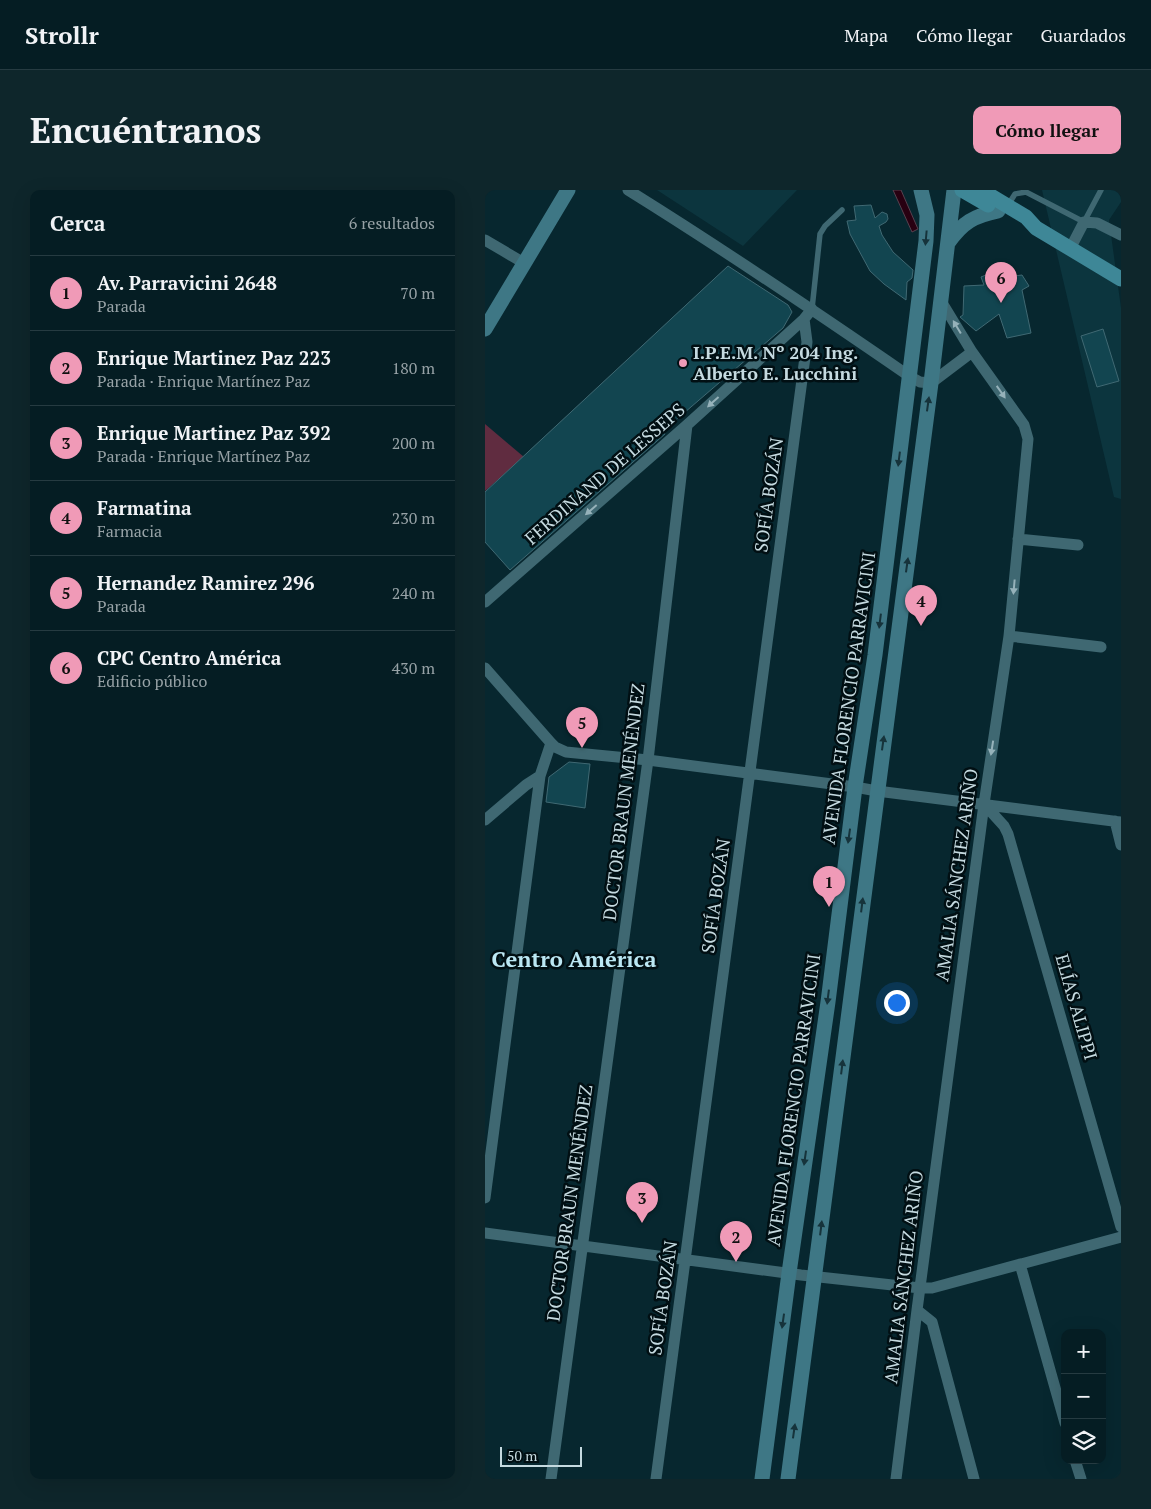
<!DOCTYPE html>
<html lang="es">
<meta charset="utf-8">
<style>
body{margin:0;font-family:"PT Serif",serif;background:#0e262b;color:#f1f3f6}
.controls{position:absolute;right:15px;bottom:15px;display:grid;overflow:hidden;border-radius:10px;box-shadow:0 5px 20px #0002}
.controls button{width:45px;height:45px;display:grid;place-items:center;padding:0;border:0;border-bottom:1px solid #263b41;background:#051d23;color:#f1f3f6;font:25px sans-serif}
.scale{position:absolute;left:15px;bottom:12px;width:82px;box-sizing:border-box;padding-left:5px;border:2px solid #c5dae0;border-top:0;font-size:14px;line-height:18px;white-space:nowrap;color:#c5dae0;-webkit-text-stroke:4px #010f13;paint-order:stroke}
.you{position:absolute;left:411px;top:812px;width:18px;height:18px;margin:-12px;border:4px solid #fff;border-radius:50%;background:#1a73e8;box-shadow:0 0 0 8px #1a73e833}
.badge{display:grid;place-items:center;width:32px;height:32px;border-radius:50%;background:#f09ab7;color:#111;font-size:16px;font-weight:700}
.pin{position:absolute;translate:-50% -41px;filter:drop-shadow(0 1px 2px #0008)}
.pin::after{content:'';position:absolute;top:26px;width:18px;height:15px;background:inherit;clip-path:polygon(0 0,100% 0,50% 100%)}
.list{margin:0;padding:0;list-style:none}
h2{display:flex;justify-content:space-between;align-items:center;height:65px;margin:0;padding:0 20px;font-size:21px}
h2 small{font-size:16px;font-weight:400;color:#97a2a6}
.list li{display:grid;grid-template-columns:32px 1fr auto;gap:15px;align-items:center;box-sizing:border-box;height:75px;padding:0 20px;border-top:1px solid #263b41}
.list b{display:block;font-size:19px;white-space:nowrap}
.list p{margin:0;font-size:16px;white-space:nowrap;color:#97a2a6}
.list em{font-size:16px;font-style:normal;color:#97a2a6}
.icon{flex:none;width:28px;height:28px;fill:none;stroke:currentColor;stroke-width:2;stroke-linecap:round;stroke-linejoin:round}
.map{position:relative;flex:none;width:636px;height:1289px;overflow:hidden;border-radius:10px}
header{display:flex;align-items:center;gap:30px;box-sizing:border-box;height:70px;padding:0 25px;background:#051d23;border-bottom:1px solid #263b41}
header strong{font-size:24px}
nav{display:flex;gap:28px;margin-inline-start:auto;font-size:18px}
.intro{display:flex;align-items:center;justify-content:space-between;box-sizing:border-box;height:120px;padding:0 30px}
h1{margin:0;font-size:35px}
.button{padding:12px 22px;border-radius:10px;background:#f09ab7;color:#111;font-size:18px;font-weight:700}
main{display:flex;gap:30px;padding:0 30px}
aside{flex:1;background:#051d23;border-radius:10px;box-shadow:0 5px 20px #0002}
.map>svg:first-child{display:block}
.built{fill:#0c353e}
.green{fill:#602c40}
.water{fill:#280011;stroke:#57414f}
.building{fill:#124550;stroke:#406973}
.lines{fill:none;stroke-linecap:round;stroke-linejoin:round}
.lane{stroke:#3f6872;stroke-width:5.5}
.street{stroke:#3f6872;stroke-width:11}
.secondary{stroke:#3e7785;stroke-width:15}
.primary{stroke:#3e8797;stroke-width:15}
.oneway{fill:#16333b}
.oneway2{fill:#96b2ba}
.poi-dot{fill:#f09ab7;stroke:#010f13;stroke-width:2}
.labels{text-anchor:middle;stroke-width:5;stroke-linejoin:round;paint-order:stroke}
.poi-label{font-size:18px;font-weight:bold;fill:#c5dae0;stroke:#010f13;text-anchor:start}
.street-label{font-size:18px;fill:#c5dae0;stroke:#010f13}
.district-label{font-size:22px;font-weight:bold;fill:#bbe7f3;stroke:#010f13}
</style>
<header>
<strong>Strollr</strong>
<nav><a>Mapa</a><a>Cómo llegar</a><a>Guardados</a></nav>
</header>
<div class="intro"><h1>Encuéntranos</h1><a class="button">Cómo llegar</a></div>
<main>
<aside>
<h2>Cerca<small>6 resultados</small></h2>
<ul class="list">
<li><span class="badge">1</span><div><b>Av. Parravicini 2648</b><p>Parada</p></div><em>70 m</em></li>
<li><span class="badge">2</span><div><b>Enrique Martinez Paz 223</b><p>Parada · Enrique Martínez Paz</p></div><em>180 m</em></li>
<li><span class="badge">3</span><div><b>Enrique Martinez Paz 392</b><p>Parada · Enrique Martínez Paz</p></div><em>200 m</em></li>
<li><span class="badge">4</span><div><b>Farmatina</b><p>Farmacia</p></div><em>230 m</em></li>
<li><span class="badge">5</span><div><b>Hernandez Ramirez 296</b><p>Parada</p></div><em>240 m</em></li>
<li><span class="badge">6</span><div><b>CPC Centro América</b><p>Edificio público</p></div><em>430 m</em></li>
</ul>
</aside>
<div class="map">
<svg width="636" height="1289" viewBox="0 0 636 1289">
<rect width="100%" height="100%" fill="#07272f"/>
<path class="built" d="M 172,0 L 312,0 L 258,56 Z
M 557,0 L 636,0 L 636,12 L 624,30 L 636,118 L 636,309 L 629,307 Z"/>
<path class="green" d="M 0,234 L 39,267 L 0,301 Z"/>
<path class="water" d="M 408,0 L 416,0 L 433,39 L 427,42 Z"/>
<path class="building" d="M 386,15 L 390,28 L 397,22 L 402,24 L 403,29 L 401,32 L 394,36 L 397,45 L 408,62 L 428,80 L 427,88 L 422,92 L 421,110 L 399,94 L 385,81 L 365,44 L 362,31 L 371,30 L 369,16 Z
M 243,76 L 303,115 L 307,122 L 298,138 L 178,241 L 180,244 L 25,380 L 0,352 L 0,302 Z
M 518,78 L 528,79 L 529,86 L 537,85 L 544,96 L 537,100 L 546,143 L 522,148 L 514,124 L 491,141 L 475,127 L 478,125 L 479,96 L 499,95 L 496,87 Z
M 618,139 L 634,191 L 612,197 L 596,146 Z
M 84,572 L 105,574 L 100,618 L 61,612 L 64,587 Z"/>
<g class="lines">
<path class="lane" d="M 523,15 L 530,4 L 541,2 L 599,32 L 616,0
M 327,119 L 335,44 L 340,36 L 357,20"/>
<path class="street" d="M 143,0 C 238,59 331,122 424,186 L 435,192 L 446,193 L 487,162
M 0,50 L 39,73
M 585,59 L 599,32 L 612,33 L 636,45
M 533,349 L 593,355
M 0,412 L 202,235 L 319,129 L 327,119
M 524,446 L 616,457
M 0,478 L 66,553 L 70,557 L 81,562 L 163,570 L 370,597 L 392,601 L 636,632
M 499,614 L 519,636 L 523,644 L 636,1037
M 0,630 L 41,595 L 55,586 L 66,553
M 630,631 L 636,655
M 0,1008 L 55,586
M 0,1043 L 316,1085 L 435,1098 L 447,1098 L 636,1047
M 535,1074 L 580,1233
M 432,1120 L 447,1132 L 489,1289
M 590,1270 L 596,1289
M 66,1289 L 163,570 L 202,235
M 171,1289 L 322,152 L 319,129
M 411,1289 L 432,1120 L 499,614 L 524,446 L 543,249 L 539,235 L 487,162 L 456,111"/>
<path class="secondary" d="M 463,53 C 478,32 489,26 513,21
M 0,139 L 83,0
M 277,1289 L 304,1083 L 343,812 L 370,597 L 390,465 L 441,51 L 442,25 L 436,0
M 303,1289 L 446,193 L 469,0"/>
<path class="primary" d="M 477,0 L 503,15
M 496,0 L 541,27 L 551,38 L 636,89"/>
</g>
<defs><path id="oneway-solid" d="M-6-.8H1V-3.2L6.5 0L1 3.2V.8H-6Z" transform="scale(1.25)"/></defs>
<g class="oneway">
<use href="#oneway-solid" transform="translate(441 48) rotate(95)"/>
<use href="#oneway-solid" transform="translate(443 214) rotate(-82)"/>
<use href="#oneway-solid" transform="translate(414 269) rotate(97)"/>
<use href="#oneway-solid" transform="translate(422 375) rotate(-82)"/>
<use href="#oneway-solid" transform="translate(395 431) rotate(97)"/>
<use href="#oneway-solid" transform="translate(398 553) rotate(-82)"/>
<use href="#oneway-solid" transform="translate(364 646) rotate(98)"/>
<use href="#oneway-solid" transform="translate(377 715) rotate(-83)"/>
<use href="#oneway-solid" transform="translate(343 807) rotate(97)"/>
<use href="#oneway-solid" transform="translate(357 877) rotate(-83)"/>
<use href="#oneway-solid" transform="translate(320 968) rotate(98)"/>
<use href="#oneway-solid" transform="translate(336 1038) rotate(-83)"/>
<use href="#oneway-solid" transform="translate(298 1131) rotate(98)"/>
<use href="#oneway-solid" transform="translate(309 1241) rotate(-82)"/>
</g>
<g class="oneway2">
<use href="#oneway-solid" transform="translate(472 137) rotate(-121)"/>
<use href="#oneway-solid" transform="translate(516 202) rotate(55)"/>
<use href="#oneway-solid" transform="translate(228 212) rotate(138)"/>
<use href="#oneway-solid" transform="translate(106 320) rotate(139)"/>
<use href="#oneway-solid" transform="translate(529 397) rotate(95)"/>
<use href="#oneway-solid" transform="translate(507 558) rotate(99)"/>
</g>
<circle class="poi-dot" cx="198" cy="173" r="5"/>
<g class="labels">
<g class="poi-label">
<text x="208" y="169">I.P.E.M. Nº 204 Ing.<tspan x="208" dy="21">Alberto E. Lucchini</tspan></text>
</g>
<g class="street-label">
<text transform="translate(120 284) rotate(-41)" y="6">FERDINAND DE LESSEPS</text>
<text transform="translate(284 305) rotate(-82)" y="6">SOFÍA BOZÁN</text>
<text transform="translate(364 508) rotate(-82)" y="6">AVENIDA FLORENCIO PARRAVICINI</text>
<text transform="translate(139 612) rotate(-83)" y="6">DOCTOR BRAUN MENÉNDEZ</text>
<text transform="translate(472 685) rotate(-82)" y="6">AMALIA SÁNCHEZ ARIÑO</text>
<text transform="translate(231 706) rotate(-82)" y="6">SOFÍA BOZÁN</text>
<text transform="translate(591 817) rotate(74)" y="6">ELÍAS ALIPPI</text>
<text transform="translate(309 910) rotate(-82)" y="6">AVENIDA FLORENCIO PARRAVICINI</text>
<text transform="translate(85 1013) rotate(-82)" y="6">DOCTOR BRAUN MENÉNDEZ</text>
<text transform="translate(419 1087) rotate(-83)" y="6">AMALIA SÁNCHEZ ARIÑO</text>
<text transform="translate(178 1108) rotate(-82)" y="6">SOFÍA BOZÁN</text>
</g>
<g class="district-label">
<text x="89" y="777">Centro América</text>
</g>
</g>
</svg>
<div class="controls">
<button>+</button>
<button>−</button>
<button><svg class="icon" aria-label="layers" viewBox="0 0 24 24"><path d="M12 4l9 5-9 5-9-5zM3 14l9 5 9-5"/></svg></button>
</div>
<div class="scale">50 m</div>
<div class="you"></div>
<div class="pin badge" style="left:344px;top:717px">1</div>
<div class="pin badge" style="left:251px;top:1072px">2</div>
<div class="pin badge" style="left:157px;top:1033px">3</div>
<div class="pin badge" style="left:436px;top:436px">4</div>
<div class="pin badge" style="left:97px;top:558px">5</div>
<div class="pin badge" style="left:516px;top:113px">6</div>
</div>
</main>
